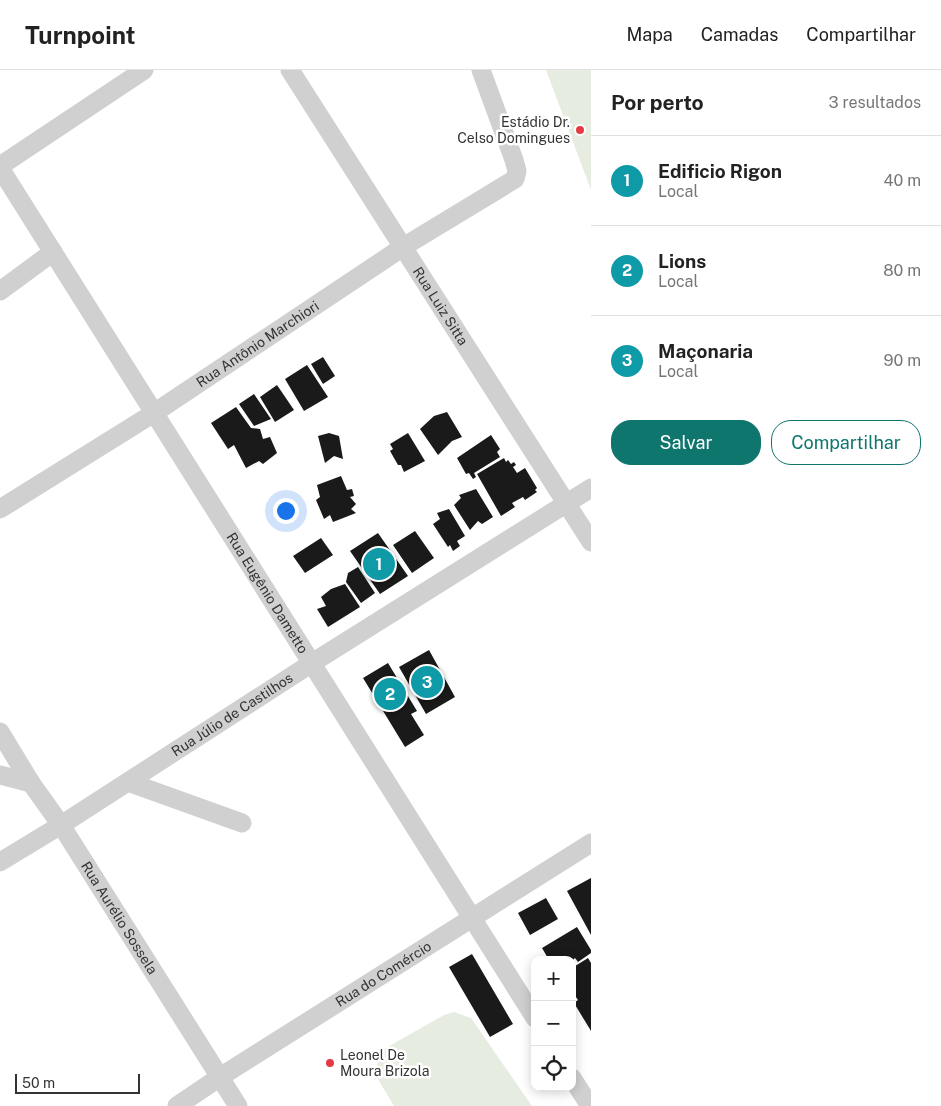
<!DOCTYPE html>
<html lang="pt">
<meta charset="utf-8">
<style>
body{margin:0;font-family:"Public Sans",sans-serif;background:#f6f6f6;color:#222}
.controls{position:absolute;right:15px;bottom:15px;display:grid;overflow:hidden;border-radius:10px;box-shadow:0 2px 12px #0003}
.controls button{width:45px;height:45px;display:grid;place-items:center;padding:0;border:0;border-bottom:1px solid #e0e0e0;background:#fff;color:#222;font:25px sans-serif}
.scale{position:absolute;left:15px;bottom:12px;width:125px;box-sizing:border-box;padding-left:5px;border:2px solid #333;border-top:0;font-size:14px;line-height:18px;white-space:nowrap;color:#333;-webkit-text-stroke:4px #fff;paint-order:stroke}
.you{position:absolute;left:285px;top:440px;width:18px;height:18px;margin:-12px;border:4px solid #fff;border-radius:50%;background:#1a73e8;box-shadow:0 0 0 8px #1a73e833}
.badge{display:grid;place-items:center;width:32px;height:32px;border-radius:50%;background:#0f766e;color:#fff;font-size:16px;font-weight:700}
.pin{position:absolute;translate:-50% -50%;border:2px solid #fff;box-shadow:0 1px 5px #0006}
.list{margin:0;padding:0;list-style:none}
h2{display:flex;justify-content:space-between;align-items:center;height:65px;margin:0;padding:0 20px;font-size:21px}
h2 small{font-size:16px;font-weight:400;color:#767676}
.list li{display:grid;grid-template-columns:32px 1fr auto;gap:15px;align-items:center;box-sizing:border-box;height:90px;padding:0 20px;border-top:1px solid #e0e0e0}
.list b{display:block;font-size:19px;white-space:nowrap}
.list p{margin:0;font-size:16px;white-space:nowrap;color:#767676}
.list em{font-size:16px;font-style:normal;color:#767676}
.actions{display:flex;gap:10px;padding:15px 20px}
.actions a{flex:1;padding:11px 0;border:1px solid #0f766e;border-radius:20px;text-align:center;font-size:18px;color:#0f766e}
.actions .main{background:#0f766e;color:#fff}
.icon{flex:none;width:28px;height:28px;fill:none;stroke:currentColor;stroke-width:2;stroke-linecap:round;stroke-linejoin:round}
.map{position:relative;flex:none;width:591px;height:1036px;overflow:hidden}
header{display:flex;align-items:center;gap:30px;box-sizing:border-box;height:70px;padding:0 25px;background:#fff;border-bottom:1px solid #e0e0e0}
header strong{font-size:24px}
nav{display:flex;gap:28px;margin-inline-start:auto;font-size:18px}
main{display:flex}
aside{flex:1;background:#fff}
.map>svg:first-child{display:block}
.green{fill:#e6ecdf}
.building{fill:#1a1a1a}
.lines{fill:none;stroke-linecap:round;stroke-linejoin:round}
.minor{stroke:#d0d0d0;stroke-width:19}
.poi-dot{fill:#e63946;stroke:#fff;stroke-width:2}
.labels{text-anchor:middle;stroke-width:5;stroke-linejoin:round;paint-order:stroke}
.poi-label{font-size:14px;fill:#333;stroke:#fff;text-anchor:end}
.street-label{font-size:14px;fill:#333;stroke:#fff}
</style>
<header>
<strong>Turnpoint</strong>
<nav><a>Mapa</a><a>Camadas</a><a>Compartilhar</a></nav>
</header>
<main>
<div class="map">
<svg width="591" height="1036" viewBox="0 0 591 1036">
<rect width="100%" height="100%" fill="#fff"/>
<path class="green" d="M 546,0 L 591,0 L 591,120 Z
M 454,942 L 471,948 L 532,1036 L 394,1036 L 375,1004 L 379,986 L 384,979 L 444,945 Z"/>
<path class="building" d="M 323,287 L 335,306 L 323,314 L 311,294 Z
M 307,295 L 328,327 L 304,341 L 285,309 Z
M 277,315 L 294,340 L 275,352 L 260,327 Z
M 254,324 L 271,349 L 254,356 L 239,334 Z
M 236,337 L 251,358 L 260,359 L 263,369 L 270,367 L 277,383 L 263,394 L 259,391 L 246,398 L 234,375 L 228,379 L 211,353 Z
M 447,342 L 462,367 L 452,371 L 438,385 L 420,359 L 434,346 Z
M 329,363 L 339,366 L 343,389 L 334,386 L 325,393 L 318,366 Z
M 408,363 L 425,391 L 404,402 L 401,395 L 398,395 L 390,381 L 393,379 L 390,374 Z
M 491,365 L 500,379 L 497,382 L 500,387 L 474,403 L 476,407 L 473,409 L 469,403 L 466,404 L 457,388 Z
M 504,388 L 506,392 L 508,390 L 511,394 L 514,392 L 516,395 L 513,397 L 517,403 L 525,398 L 537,418 L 535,420 L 537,422 L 525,430 L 523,427 L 512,433 L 515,437 L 501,446 L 477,404 Z
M 341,406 L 347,420 L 352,419 L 354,426 L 350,427 L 356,434 L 351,439 L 356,443 L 333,452 L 330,445 L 324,449 L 316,430 L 320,427 L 317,415 Z
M 476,419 L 493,447 L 482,454 L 478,451 L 470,460 L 454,435 L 461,428 L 459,425 Z
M 449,439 L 465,466 L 457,471 L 460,476 L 453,481 L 450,475 L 448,477 L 433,454 L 440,449 L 437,443 Z
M 415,461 L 434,488 L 412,503 L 393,475 Z
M 378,463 L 408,506 L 380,524 L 350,481 Z
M 321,468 L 333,485 L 305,503 L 293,486 Z
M 358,497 L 375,523 L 361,533 L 346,512 L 348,503 Z
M 345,514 L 360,537 L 328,557 L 317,539 L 326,536 L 321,527 L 331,519 Z
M 429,580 L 455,627 L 426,644 L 399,597 Z
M 388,593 L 417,641 L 411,644 L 424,665 L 405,677 L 363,608 Z
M 591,808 L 591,865 L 567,821 Z
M 546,828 L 558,849 L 530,865 L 518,843 Z
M 577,857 L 591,880 L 591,883 L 578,892 L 575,888 L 573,890 L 549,890 L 542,878 Z
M 472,884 L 513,954 L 490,967 L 449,897 Z
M 588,888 L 591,893 L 591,961 L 574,933 L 578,930 L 572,921 L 572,898 Z"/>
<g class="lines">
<g class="minor">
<path id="s1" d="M 290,0 L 591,472"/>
<path d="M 0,96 L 144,0"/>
<path id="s2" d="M 0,98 L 535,948"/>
<path d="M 0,221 L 53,182"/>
<path id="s3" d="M 0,439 L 154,343 L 403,177 L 515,109 L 517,101 L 514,90 L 481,0"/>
<path id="s4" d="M 0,662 L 31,713 L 61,755 L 238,1036"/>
<path d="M 0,705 L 31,713"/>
<path d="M 128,712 L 242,753"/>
<path id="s5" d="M 0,792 L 61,755 L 312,593 L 591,418"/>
<path d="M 572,1008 L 590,1036"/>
<path id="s6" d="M 177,1036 L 220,1007 L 591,773"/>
</g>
</g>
<g class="poi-dot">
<circle cx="580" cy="60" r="5"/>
<circle cx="330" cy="993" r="5"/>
</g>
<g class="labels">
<g class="poi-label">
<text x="570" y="57">Estádio Dr.<tspan x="570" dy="16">Celso Domingues</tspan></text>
<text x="340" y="990" text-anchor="start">Leonel De<tspan x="340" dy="16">Moura Brizola</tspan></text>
</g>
<g class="street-label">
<text dy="5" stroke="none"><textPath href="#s1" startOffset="280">Rua Luiz Sitta</textPath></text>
<text dy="5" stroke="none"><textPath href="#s3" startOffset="306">Rua Antônio Marchiori</textPath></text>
<text dy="5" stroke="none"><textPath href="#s2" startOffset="502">Rua Eugênio Dametto</textPath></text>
<text dy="5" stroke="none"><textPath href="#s5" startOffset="275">Rua Júlio de Castilhos</textPath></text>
<text dy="5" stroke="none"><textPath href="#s4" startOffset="221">Rua Aurélio Sossela</textPath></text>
<text dy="5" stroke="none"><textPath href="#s6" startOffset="245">Rua do Comércio</textPath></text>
</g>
</g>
</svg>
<div class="controls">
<button>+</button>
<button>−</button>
<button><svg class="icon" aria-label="locate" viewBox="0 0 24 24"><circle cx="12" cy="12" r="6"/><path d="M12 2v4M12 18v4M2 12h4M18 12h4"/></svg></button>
</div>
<div class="scale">50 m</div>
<div class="you"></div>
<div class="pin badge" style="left:379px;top:494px;background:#0f9aa8">1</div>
<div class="pin badge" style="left:390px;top:624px;background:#0f9aa8">2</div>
<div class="pin badge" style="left:427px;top:612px;background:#0f9aa8">3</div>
</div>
<aside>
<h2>Por perto<small>3 resultados</small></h2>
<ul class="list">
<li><span class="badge" style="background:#0f9aa8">1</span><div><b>Edificio Rigon</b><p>Local</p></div><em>40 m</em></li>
<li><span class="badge" style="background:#0f9aa8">2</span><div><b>Lions</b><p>Local</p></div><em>80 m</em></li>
<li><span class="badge" style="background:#0f9aa8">3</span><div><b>Maçonaria</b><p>Local</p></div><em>90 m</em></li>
</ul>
<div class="actions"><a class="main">Salvar</a><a>Compartilhar</a></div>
</aside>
</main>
